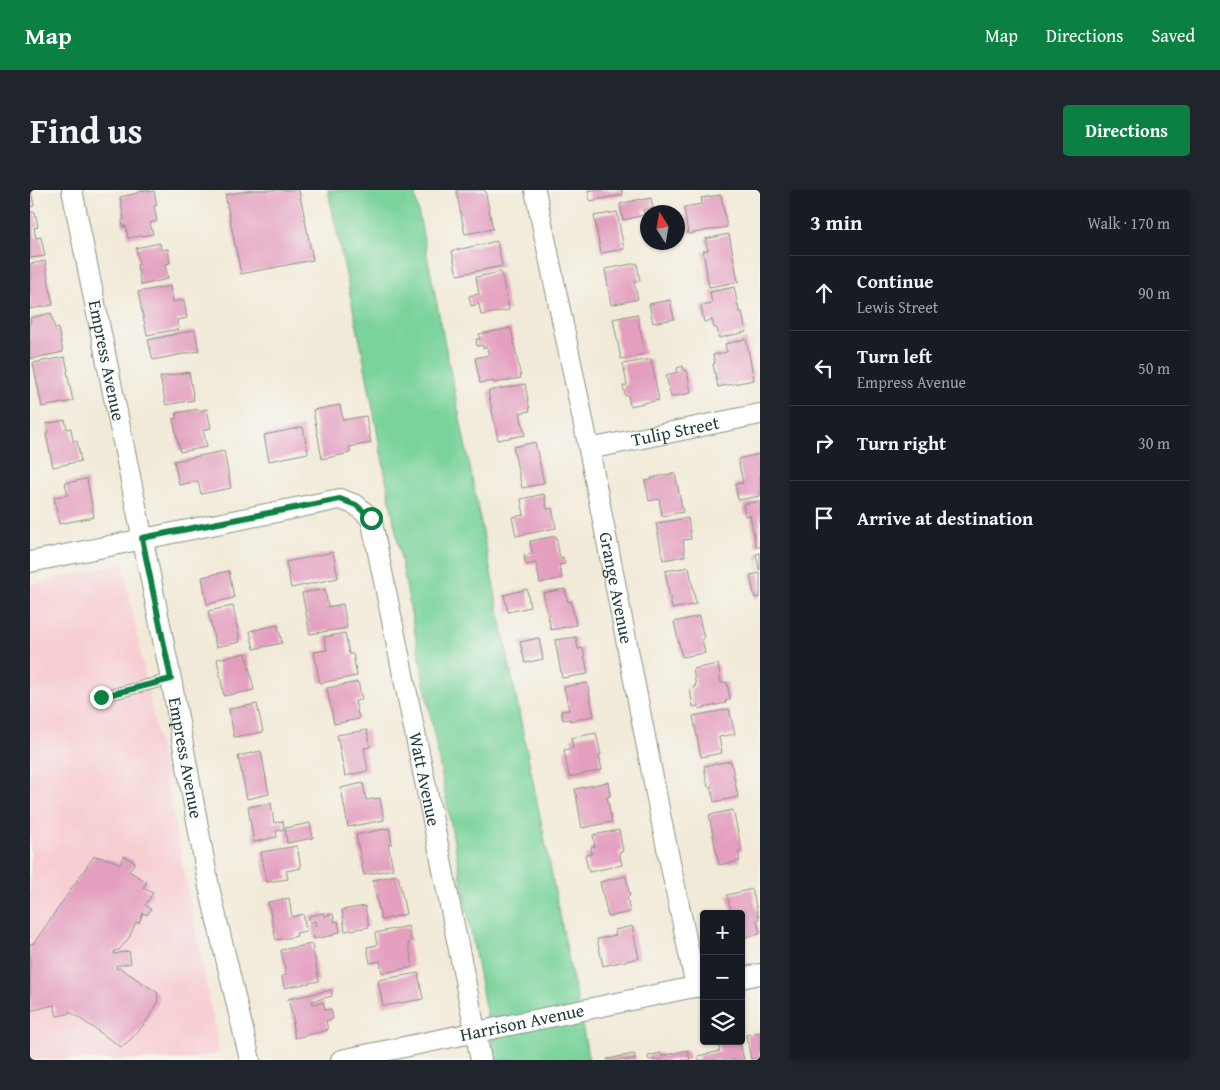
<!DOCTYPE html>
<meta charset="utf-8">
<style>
body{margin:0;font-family:"Gentium Book Plus",serif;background:#20242c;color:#f1f3f6}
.controls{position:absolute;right:15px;bottom:15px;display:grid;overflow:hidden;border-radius:5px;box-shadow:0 1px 4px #0004}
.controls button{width:45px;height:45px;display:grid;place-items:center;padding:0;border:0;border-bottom:1px solid #363941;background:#171b24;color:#f1f3f6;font:25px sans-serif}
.compass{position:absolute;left:610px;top:15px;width:45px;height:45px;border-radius:50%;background:#171b24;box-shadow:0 1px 4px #0004;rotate:349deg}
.stop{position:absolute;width:15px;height:15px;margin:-11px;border:4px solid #0b8043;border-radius:50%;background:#fff}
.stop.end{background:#0b8043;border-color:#fff;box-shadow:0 1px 5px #0008}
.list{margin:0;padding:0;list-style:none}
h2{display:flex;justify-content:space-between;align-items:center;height:65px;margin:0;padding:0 20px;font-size:21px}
h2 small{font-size:16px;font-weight:400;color:#9ea1a6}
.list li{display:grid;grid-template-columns:32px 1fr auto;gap:15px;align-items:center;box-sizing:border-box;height:75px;padding:0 20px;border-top:1px solid #363941}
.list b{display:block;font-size:19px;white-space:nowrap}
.list p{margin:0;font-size:16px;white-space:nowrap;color:#9ea1a6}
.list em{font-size:16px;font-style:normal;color:#9ea1a6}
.icon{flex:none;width:28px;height:28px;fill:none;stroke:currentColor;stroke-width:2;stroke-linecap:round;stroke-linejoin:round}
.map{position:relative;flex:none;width:730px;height:870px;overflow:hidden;border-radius:5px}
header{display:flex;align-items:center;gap:30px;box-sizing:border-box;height:70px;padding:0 25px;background:#0b8043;color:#fff}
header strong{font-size:24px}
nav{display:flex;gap:28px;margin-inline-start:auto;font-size:18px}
.intro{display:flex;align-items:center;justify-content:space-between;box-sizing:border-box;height:120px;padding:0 30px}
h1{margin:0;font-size:35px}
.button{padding:12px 22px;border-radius:5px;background:#0b8043;color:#fff;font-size:18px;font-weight:700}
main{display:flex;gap:30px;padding:0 30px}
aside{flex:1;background:#171b24;border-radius:5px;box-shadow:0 1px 4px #0004}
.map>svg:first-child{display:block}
.built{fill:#f7cfd3}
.green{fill:#79d39a;stroke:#4c8867}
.building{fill:#e49fbf}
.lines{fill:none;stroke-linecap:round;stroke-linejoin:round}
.service-casing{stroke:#889486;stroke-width:12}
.minor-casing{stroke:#889486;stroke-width:22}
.service{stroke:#fff;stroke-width:10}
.minor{stroke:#fff;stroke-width:20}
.route{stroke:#0b8043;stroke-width:6}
.labels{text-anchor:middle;stroke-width:4.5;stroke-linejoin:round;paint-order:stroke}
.street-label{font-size:18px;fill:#1f3d34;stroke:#f6f6f2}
</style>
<header>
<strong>Map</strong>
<nav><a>Map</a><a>Directions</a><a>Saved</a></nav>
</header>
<div class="intro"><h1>Find us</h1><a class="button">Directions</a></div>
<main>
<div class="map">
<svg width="730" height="870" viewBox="0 0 730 870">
<rect width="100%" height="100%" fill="#f6f6f2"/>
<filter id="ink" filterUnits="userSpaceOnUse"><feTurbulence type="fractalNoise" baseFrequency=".02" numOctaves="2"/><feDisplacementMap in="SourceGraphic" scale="10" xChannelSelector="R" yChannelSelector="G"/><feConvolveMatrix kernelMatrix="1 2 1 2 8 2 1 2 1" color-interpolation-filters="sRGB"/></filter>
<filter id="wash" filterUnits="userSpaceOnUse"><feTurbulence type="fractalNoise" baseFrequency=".0096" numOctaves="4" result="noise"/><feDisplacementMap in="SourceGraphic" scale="20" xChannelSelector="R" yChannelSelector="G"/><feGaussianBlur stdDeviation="1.12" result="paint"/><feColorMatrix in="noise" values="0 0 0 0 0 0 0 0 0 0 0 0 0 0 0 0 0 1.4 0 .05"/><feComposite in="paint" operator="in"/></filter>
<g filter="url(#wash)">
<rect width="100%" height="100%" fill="#f2ead8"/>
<path class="built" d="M 93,373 L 190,863 L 156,870 L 0,870 L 0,395 Z"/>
<path class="green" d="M 298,0 L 384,0 L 559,870 L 465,870 L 332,161 Z"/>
<g id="blocks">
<path class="building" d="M 0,0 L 1,0 L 4,16 L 0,17 Z
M 116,0 L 119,0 L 119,2 L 124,1 L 127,15 L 124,16 L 127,31 L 120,33 L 123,44 L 98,48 L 96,36 L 93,37 L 92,30 L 94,29 L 90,7 L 108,3 L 108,2 Z
M 223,0 L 269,0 L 283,70 L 211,84 L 195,5 Z
M 426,0 L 455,0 L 463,39 L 435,44 Z
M 558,0 L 592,0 L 593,5 L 560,11 Z
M 691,5 L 697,37 L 658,44 L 654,17 L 672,14 L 671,8 Z
M 621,8 L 623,18 L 613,20 L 614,25 L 593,30 L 590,14 L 611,9 L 611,10 Z
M 0,22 L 5,22 L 8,37 L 4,38 L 6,48 L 11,47 L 15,66 L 0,68 Z
M 587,22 L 594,59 L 571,63 L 564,26 Z
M 699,44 L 708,92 L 679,97 L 673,61 L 678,60 L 675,49 Z
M 467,51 L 472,76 L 427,85 L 422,61 Z
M 130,53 L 131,60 L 138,59 L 140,73 L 135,74 L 138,89 L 111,95 L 107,75 L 109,75 L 106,58 Z
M 15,71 L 23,115 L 0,119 L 0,74 Z
M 607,73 L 610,91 L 604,92 L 608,109 L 581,115 L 575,79 Z
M 471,82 L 479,120 L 451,125 L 449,114 L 441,116 L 439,106 L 449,104 L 446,87 Z
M 140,96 L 143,112 L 154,110 L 157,128 L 147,130 L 149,139 L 117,145 L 108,102 Z
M 704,97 L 709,122 L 712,122 L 716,142 L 689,148 L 687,138 L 684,138 L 682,130 L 674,132 L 671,116 L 682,114 L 680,102 Z
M 640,110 L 644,129 L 623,133 L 619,114 Z
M 21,123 L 25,139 L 28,138 L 33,162 L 0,169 L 0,132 L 1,132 L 0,128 Z
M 607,124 L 615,164 L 591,169 L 583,129 Z
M 481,138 L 491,188 L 464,193 L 464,191 L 450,193 L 445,168 L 459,165 L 457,158 L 453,158 L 452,155 L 447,156 L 446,149 L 450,149 L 449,144 Z
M 165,140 L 169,161 L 123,170 L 118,150 Z
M 716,149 L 724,190 L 688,197 L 683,174 L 685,173 L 683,165 L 697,162 L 695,154 Z
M 35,167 L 38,181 L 37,182 L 43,211 L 12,217 L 3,173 Z
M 621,169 L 629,210 L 600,216 L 598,205 L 595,206 L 593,196 L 597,195 L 593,174 Z
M 653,176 L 654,181 L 657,180 L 661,203 L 641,207 L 636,185 L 648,182 L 647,178 Z
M 159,182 L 164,210 L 136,215 L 130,187 Z
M 495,194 L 500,221 L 490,223 L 495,245 L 468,250 L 458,201 Z
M 310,215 L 313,230 L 336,226 L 341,253 L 319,257 L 320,263 L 292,269 L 283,220 Z
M 168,219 L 168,221 L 177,219 L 181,238 L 173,240 L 177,257 L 150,262 L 143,229 L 147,228 L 146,223 Z
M 35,230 L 37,239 L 41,238 L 43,251 L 47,251 L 51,271 L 23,277 L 16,244 L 18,243 L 16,234 Z
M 273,237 L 278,263 L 239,271 L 234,245 Z
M 505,252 L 514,293 L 492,298 L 483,257 Z
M 194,261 L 201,298 L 171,304 L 168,291 L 149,295 L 144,271 Z
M 730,264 L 730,306 L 708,310 L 705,294 L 713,293 L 708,269 Z
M 645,283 L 653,322 L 632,326 L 629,309 L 619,311 L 615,291 L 622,290 L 621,288 Z
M 57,289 L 64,327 L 29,334 L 24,307 L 38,305 L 35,293 Z
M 514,304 L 517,319 L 522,318 L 526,338 L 486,346 L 482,327 L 494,325 L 491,309 Z
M 730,311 L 730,357 L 726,357 L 720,325 L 715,326 L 713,314 Z
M 658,328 L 661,349 L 653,350 L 655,366 L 633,370 L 626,333 Z
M 526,346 L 530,368 L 533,367 L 535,374 L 529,375 L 532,388 L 510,393 L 506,373 L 496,375 L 494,365 L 502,364 L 500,351 Z
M 303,362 L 308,388 L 261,398 L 256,372 Z
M 730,363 L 730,380 L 729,380 L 726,364 Z
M 659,377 L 666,414 L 642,419 L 635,381 Z
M 199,381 L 204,408 L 177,414 L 172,387 Z
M 730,383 L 730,407 L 725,408 L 720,385 Z
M 295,399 L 298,417 L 313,414 L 317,438 L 280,444 L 272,403 Z
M 497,399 L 500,417 L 478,422 L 474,405 Z
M 535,399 L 538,412 L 541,411 L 546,435 L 521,440 L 513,403 Z
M 203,416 L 210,452 L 186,457 L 178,421 Z
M 669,426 L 674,449 L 672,449 L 675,463 L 652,467 L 644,432 Z
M 248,435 L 252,453 L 224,459 L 220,441 Z
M 315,443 L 319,464 L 323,464 L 327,486 L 290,493 L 284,462 L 297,460 L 294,447 Z
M 546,447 L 548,459 L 553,458 L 558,484 L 532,488 L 525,450 Z
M 509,448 L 513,469 L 495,473 L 490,452 Z
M 216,463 L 224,500 L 194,506 L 187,469 Z
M 688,474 L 691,493 L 697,492 L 700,510 L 695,511 L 696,513 L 669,519 L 668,516 L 663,517 L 660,499 L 664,498 L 664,496 L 666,496 L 663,479 Z
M 328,492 L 332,510 L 325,511 L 329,529 L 304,534 L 297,498 Z
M 557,493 L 564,526 L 540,531 L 540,529 L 533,530 L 531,521 L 539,520 L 534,497 Z
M 227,514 L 233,542 L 204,547 L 199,519 Z
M 699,519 L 705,544 L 689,547 L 692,563 L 671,567 L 663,526 Z
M 337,540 L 340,557 L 334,558 L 338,581 L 315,586 L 307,545 Z
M 566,543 L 571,565 L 569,565 L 572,580 L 539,587 L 534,560 L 543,558 L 541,548 Z
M 231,561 L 239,604 L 217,609 L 208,566 Z
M 701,571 L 708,607 L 684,612 L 681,596 L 678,597 L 674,576 Z
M 578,592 L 580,606 L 577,607 L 582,632 L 552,638 L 545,599 Z
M 333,593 L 336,610 L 350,608 L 354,630 L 318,637 L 311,598 Z
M 241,613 L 244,633 L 253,631 L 254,639 L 246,641 L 247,647 L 224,652 L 218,617 Z
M 703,620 L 712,661 L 708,662 L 710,671 L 689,675 L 679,625 Z
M 280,633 L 283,648 L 257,653 L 255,638 Z
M 359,638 L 362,654 L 358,654 L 363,679 L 334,685 L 326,645 Z
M 589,640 L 593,661 L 589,662 L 592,675 L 559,682 L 555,665 L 562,664 L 561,657 L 565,656 L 563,645 Z
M 267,656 L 271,678 L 256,681 L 258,689 L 237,692 L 231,662 Z
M 64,666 L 82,670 L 90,674 L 94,666 L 105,672 L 99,681 L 117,692 L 113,698 L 123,703 L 115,715 L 121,719 L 117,725 L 113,723 L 109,733 L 106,732 L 99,748 L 89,760 L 84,761 L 84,764 L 99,761 L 101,773 L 86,776 L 87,779 L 90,778 L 128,803 L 127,814 L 116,832 L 100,850 L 91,857 L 39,821 L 38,824 L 27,826 L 24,815 L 0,821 L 0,754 L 4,753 Z
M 368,685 L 376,724 L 351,730 L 343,690 Z
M 596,686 L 600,706 L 597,707 L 600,722 L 578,727 L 570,692 Z
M 722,699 L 729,729 L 727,730 L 730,744 L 711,748 L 711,724 L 702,724 L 697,705 Z
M 259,708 L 262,727 L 273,724 L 276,741 L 266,743 L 267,746 L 246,750 L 238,712 Z
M 335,716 L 339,737 L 315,741 L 312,720 Z
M 294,723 L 294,726 L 303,724 L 305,732 L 308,731 L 310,742 L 304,743 L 304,745 L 284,749 L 281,736 L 286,735 L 285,731 L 280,733 L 279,726 Z
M 378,736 L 381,751 L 378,752 L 383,777 L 352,783 L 350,771 L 340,773 L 337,757 L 347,755 L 345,743 Z
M 602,736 L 609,768 L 573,776 L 567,749 L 586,745 L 585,740 Z
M 282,754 L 289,791 L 254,798 L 252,786 L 256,785 L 251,760 Z
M 388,783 L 393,809 L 353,816 L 348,790 Z
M 301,800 L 302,806 L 282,811 L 283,814 L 293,812 L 295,820 L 301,819 L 303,829 L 296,831 L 298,840 L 265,848 L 262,833 L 264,833 L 258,809 Z
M 730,842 L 730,867 L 721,869 L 716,845 Z
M 696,851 L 710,851 L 714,870 L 669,870 L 668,866 L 690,861 L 688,853 Z
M 658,860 L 660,870 L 619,870 L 618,866 L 631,863 L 632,866 Z
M 604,864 L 606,870 L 577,870 L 577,869 Z"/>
</g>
</g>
<g filter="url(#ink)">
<use href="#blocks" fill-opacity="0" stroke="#889486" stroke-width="1"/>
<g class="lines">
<defs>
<path id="service" d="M 71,507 L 141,489"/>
<g id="minor">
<path id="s1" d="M 42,0 L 141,489 L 179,697 L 220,870"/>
<path id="s2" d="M 505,0 L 559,259 L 630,624 L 666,797"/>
<path id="s3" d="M 559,259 L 730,224"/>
<path id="s4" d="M 0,372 L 310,309 L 326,315 L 341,328 L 409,660 L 451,870"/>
<path d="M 711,788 L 730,784"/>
<path id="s5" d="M 311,870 L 674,795"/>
</g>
</defs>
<use href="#service" class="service-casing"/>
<use href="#minor" class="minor-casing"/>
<use href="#service" class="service"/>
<use href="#minor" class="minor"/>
</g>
</g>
<g class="lines" filter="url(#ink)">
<path class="route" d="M 71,507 L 141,489 L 112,348 L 310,309 L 326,315 L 341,328"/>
</g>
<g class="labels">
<g class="street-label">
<text dy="6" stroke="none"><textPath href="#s1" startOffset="174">Empress Avenue</textPath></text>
<text dy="6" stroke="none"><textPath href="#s3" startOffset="88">Tulip Street</textPath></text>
<text dy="6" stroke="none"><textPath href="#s2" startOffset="406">Grange Avenue</textPath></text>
<text dy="6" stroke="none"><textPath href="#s1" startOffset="579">Empress Avenue</textPath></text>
<text dy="6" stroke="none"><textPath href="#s4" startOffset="620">Watt Avenue</textPath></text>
<text dy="6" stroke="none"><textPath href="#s5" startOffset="185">Harrison Avenue</textPath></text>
</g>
</g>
</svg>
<div class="controls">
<button>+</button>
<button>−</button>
<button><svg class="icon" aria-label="layers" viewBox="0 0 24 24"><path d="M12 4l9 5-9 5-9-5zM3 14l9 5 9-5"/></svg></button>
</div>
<svg class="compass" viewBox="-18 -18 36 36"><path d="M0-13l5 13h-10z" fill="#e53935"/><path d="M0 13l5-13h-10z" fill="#9ea1a6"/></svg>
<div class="stop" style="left:341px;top:328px"></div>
<div class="stop end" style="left:71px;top:507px"></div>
</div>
<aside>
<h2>3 min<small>Walk · 170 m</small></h2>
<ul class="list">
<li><svg class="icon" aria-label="ahead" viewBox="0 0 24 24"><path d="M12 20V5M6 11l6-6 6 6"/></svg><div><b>Continue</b><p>Lewis Street</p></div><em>90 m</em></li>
<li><svg class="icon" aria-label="left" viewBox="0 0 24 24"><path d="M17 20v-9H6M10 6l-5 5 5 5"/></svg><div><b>Turn left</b><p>Empress Avenue</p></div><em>50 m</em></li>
<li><svg class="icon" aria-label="right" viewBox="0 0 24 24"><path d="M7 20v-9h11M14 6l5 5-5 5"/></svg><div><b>Turn right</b></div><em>30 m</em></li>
<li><svg class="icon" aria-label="arrive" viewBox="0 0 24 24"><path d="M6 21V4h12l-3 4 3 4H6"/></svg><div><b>Arrive at destination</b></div></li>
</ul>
</aside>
</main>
